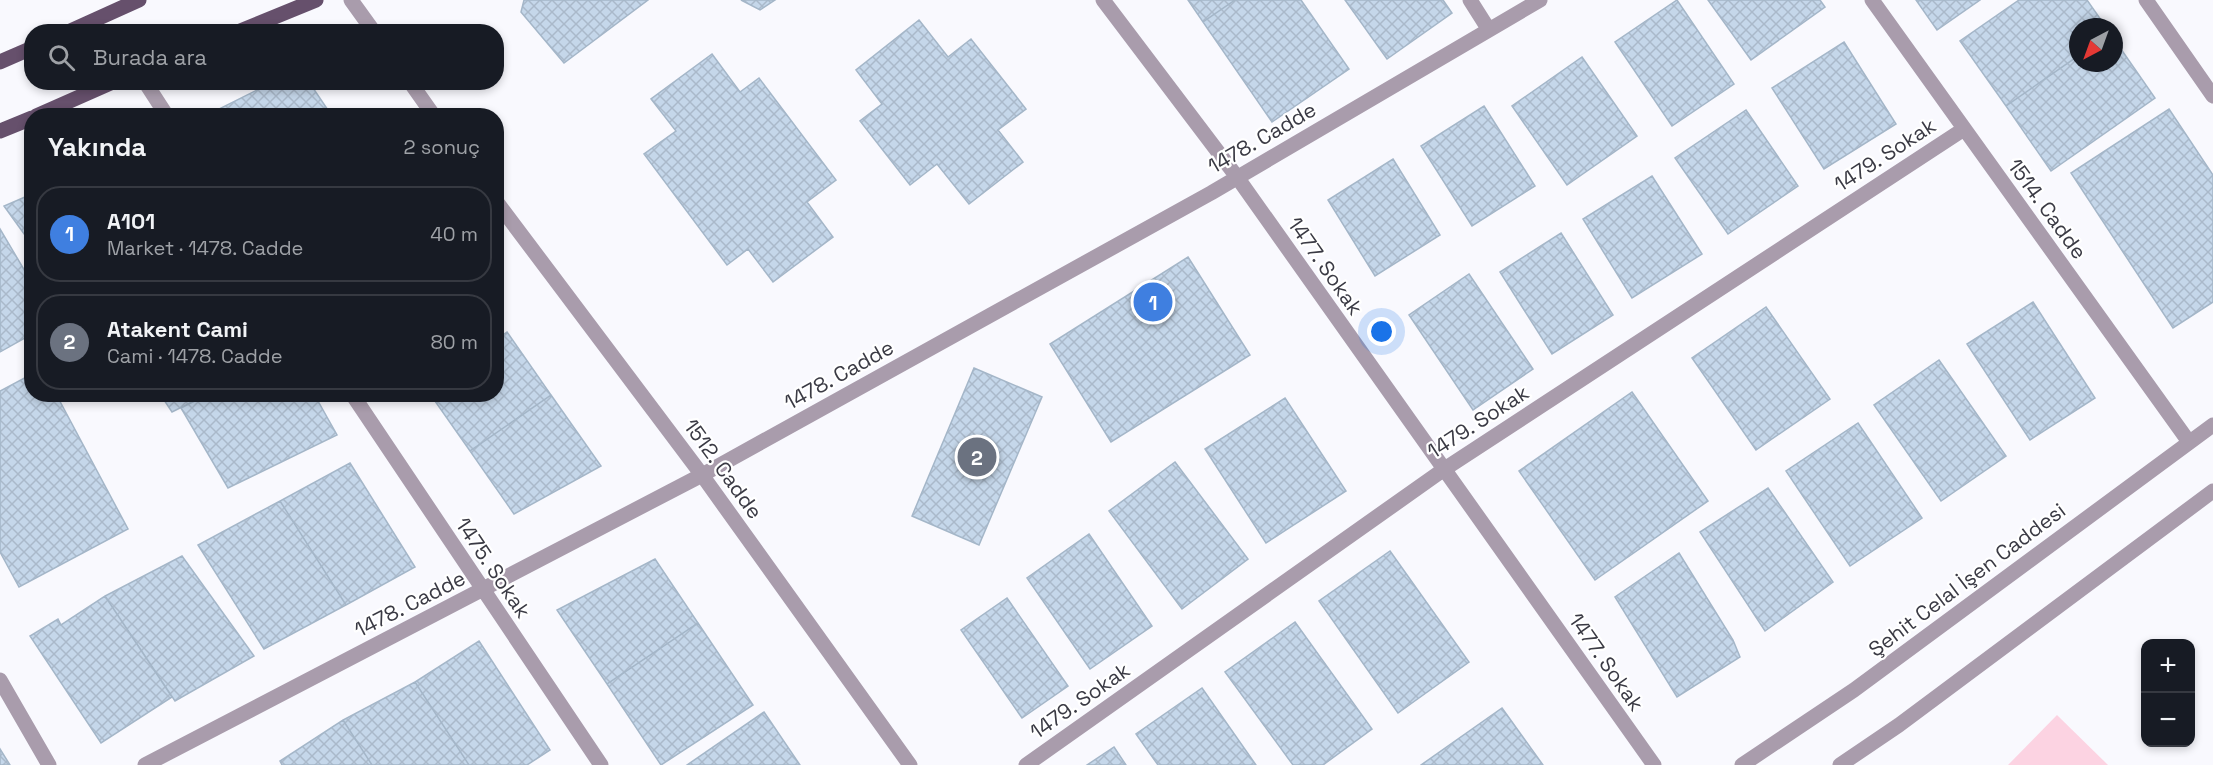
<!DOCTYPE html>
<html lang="tr">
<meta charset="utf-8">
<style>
body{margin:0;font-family:"Space Grotesk",sans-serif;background:#20242c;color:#f1f3f6}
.controls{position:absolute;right:18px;bottom:18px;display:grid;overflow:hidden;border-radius:12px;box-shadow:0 3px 9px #0003}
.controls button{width:54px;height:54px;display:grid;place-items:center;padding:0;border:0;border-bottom:2px solid #363941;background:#171b24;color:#f1f3f6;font:30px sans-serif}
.compass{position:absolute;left:2069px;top:18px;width:54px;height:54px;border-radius:50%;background:#171b24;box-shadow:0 3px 9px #0003;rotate:221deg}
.you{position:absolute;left:1382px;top:332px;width:21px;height:21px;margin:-15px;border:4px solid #fff;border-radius:50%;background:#1a73e8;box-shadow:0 0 0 9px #1a73e833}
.badge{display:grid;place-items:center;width:39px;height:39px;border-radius:50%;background:#b3b489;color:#fff;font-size:20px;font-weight:700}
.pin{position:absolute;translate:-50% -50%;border:3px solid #fff;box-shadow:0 2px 6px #0006}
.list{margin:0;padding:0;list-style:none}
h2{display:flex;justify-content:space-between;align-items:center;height:78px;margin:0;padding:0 24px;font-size:26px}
h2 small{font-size:20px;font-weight:400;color:#9ea1a6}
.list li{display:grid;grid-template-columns:39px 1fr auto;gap:18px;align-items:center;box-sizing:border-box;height:96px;margin:0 12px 12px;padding:0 12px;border:2px solid #363941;border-radius:24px}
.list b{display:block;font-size:22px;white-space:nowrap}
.list p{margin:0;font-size:20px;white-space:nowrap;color:#9ea1a6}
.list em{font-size:20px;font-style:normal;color:#9ea1a6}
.icon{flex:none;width:33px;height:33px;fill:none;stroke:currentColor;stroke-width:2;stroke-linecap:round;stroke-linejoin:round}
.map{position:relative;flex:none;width:2213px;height:765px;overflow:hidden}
.search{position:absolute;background:#171b24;box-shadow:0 3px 9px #0003;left:24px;top:24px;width:480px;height:66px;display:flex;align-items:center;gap:15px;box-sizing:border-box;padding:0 21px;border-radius:24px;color:#9ea1a6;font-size:22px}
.panel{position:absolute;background:#171b24;box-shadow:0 3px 9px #0003;left:24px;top:108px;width:480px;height:294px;border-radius:24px}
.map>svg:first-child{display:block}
.pitch{fill:#fcd3e2}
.building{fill:url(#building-cross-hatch);stroke:#a4b6c8;stroke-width:1.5}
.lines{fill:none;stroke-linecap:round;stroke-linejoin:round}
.minor{stroke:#a99cac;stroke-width:15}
.major{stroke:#66506c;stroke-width:15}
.labels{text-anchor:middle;stroke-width:4.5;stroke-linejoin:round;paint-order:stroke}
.street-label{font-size:21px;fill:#3a3a44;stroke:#fff}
</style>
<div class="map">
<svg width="2213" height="765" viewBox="0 0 2213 765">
<defs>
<pattern id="building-cross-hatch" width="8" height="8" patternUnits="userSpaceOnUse" patternTransform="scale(1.5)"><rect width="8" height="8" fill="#c5d7ea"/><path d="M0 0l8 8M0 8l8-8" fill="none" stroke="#aab9ca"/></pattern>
</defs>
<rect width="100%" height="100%" fill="#f9f9fe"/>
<path class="pitch" d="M 2057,715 L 2108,765 L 2008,765 Z"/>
<path class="building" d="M 524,0 L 648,0 L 564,63 L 521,12 Z
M 741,0 L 775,0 L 760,10 Z
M 1188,0 L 1235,0 L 1203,22 Z
M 1235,0 L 1301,0 L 1349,69 L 1272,122 L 1203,22 Z
M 1345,0 L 1443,0 L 1452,13 L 1387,59 Z
M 1677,0 L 1734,84 L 1672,126 L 1615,42 Z
M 1708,0 L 1820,0 L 1825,7 L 1751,60 Z
M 1916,0 L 1980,0 L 1937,30 Z
M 2019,0 L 2087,0 L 2106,27 L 2078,27 L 2078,56 L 2006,106 L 1960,41 Z
M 919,20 L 948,57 L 971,39 L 1026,109 L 998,130 L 1023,162 L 969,204 L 937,164 L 910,185 L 860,121 L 882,104 L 856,70 Z
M 2114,39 L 2155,98 L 2051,171 L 2006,106 L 2078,56 L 2078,63 L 2114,63 Z
M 1844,42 L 1896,124 L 1824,169 L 1772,88 Z
M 712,54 L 740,92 L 759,78 L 836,180 L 807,202 L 833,237 L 773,282 L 748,249 L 727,265 L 644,154 L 676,131 L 651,99 Z
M 1582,57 L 1637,136 L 1567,185 L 1512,106 Z
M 273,82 L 309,82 L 332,116 L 223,116 L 219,109 Z
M 1484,106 L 1535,186 L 1472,226 L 1421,146 Z
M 2169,109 L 2213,175 L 2213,302 L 2173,328 L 2071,173 Z
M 1746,110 L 1798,186 L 1728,234 L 1675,158 Z
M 1393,159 L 1440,235 L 1375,276 L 1328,200 Z
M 1652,176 L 1702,254 L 1632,298 L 1583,219 Z
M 32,194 L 32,245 L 4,206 Z
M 0,229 L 32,283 L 32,334 L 0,352 Z
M 1561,233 L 1613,315 L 1552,354 L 1500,272 Z
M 1188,257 L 1250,355 L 1111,442 L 1050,344 Z
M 1469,274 L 1533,369 L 1473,410 L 1409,315 Z
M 2033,302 L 2095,398 L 2030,440 L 1967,344 Z
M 1766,307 L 1830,399 L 1756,450 L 1692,358 Z
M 507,332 L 551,395 L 470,451 L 430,394 L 496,394 L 496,340 Z
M 1939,360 L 2006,456 L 1941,501 L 1874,405 Z
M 974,368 L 1042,397 L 979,545 L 912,516 Z
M 32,374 L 32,394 L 56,394 L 128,529 L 19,587 L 0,552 L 0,391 Z
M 1632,392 L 1708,501 L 1595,580 L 1519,471 Z
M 160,394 L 208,394 L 172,412 Z
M 208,394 L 314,394 L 337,435 L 228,488 L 181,408 Z
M 551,395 L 601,466 L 514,514 L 470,451 Z
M 1285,398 L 1346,491 L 1266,543 L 1205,449 Z
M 1858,423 L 1922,518 L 1850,566 L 1786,471 Z
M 1175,462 L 1248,559 L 1182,609 L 1109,511 Z
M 350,463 L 415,567 L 346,605 L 280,501 Z
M 1768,488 L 1833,582 L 1765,631 L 1700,532 Z
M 280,501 L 346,605 L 264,649 L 198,545 Z
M 1089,534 L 1152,626 L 1090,669 L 1027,578 Z
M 1390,551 L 1469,662 L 1398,713 L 1319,601 Z
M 1679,553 L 1733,640 L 1740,657 L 1677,697 L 1615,597 Z
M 182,556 L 254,656 L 175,701 L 105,596 Z
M 655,559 L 698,623 L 607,684 L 557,610 Z
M 105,596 L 172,697 L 101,743 L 30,636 L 58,619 L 61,625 Z
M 1007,598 L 1068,686 L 1022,718 L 961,630 Z
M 1295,622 L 1372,729 L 1323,765 L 1293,765 L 1225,672 Z
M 698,623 L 753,705 L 661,765 L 607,684 Z
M 479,641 L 550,750 L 527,765 L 469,765 L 415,682 Z
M 415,682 L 469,765 L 372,765 L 343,720 Z
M 1202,688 L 1256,765 L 1158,765 L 1136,734 Z
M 1502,708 L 1543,765 L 1421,765 Z
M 764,712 L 800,765 L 687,765 Z
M 343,720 L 372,765 L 282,765 L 280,761 Z
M 1114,747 L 1126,765 L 1087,765 Z
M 0,749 L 10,765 L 0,765 Z"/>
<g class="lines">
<path class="minor" d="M 351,0 L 374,32
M 1103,0 L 1237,177 L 1654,765
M 1470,0 L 1489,30
M 1872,0 L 2189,442
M 2146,0 L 2213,96
M 145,82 L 167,116
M 410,82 L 434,116
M 496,201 L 702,475 L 910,765
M 352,394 L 601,765
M 0,680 L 49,765
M 145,765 L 702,475 L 1211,193 L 1540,0
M 1026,765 L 1443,470 L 1964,129
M 1742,765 L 1854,690 L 2213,425
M 1840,765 L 1899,725 L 2213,491"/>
<path class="major" d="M 68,32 L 139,0
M 238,32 L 316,0
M 0,62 L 32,48
M 36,116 L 113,82
M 0,131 L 32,118"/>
</g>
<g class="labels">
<g class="street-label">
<text transform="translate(1262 138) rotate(-30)" y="7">1478. Cadde</text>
<text transform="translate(1885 155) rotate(-33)" y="7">1479. Sokak</text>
<text transform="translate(2047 209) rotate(54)" y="7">1514. Cadde</text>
<text transform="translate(1325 266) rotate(55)" y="7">1477. Sokak</text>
<text transform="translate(839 375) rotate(-29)" y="7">1478. Cadde</text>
<text transform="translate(1478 422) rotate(-33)" y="7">1479. Sokak</text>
<text transform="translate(723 469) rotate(54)" y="7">1512. Cadde</text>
<text transform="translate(493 568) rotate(56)" y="7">1475. Sokak</text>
<text transform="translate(1967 580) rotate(-37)" y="7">Şehit Celal İşen Caddesi</text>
<text transform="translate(410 604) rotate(-27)" y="7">1478. Cadde</text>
<text transform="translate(1606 662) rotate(55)" y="7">1477. Sokak</text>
<text transform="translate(1080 701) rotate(-35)" y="7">1479. Sokak</text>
</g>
</g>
</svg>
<div class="controls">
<button>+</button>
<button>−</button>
</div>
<svg class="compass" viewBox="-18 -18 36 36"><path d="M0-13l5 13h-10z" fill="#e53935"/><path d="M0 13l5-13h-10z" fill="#9ea1a6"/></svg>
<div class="you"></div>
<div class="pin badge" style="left:1153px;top:302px;background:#3f7fe0">1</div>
<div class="pin badge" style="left:977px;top:457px;background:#6b7280">2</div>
<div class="search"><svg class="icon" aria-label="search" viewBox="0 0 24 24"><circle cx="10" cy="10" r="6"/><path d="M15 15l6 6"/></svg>Burada ara</div>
<section class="panel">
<h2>Yakında<small>2 sonuç</small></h2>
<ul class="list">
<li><span class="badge" style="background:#3f7fe0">1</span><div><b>A101</b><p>Market · 1478. Cadde</p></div><em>40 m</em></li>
<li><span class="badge" style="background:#6b7280">2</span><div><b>Atakent Cami</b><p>Cami · 1478. Cadde</p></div><em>80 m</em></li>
</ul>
</section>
</div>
